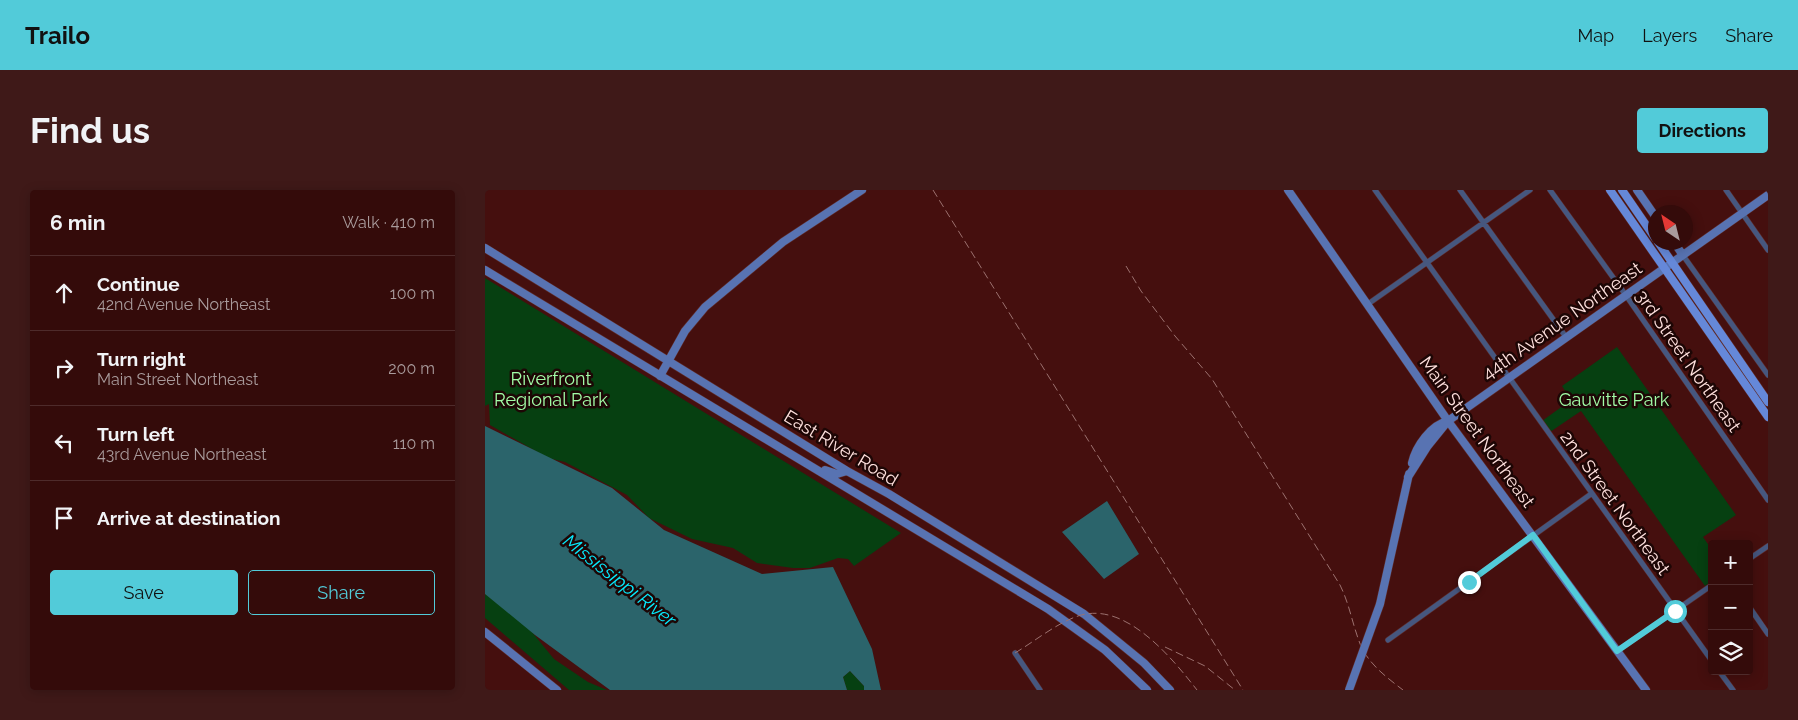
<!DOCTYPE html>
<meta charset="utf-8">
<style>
body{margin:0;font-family:Raleway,sans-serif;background:#3f1918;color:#f1f3f6}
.controls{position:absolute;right:15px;bottom:15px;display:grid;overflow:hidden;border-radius:5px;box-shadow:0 2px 12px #0003}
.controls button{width:45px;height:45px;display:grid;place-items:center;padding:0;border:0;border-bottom:1px solid #4e2b2b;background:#340b0a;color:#f1f3f6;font:25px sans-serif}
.compass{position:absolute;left:1163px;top:15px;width:45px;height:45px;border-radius:50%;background:#340b0a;box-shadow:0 2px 12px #0003;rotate:325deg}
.stop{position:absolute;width:15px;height:15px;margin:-11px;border:4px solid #52cbd9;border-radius:50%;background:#fff}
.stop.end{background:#52cbd9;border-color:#fff;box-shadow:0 1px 5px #0008}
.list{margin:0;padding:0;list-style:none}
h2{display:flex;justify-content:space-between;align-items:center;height:65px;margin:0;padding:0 20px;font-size:21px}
h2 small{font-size:16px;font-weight:400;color:#a99b9c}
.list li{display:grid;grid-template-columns:32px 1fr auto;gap:15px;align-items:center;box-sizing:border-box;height:75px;padding:0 20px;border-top:1px solid #4e2b2b}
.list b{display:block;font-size:19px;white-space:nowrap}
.list p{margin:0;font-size:16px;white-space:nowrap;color:#a99b9c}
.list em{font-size:16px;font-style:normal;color:#a99b9c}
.actions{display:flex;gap:10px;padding:15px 20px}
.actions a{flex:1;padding:11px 0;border:1px solid #52cbd9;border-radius:5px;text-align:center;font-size:18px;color:#52cbd9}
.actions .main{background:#52cbd9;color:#111}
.icon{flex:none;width:28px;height:28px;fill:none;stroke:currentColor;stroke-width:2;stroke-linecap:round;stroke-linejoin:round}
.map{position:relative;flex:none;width:1283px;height:500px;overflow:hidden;border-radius:5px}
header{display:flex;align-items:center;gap:30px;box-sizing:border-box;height:70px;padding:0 25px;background:#52cbd9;color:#111}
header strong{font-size:24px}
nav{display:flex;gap:28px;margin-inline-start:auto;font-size:18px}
.intro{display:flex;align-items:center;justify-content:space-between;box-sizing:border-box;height:120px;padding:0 30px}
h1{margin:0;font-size:35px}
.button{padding:12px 22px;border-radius:5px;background:#52cbd9;color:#111;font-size:18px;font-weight:700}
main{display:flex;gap:30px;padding:0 30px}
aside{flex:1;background:#340b0a;border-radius:5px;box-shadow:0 2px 12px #0003}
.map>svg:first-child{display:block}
.green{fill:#064011}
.water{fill:#2b646b}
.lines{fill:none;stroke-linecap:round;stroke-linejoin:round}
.street-casing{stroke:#5f2c2b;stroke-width:6}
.secondary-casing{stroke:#5f2c2b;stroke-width:9}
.primary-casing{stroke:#5f2c2b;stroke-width:9}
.street{stroke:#46577f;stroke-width:5}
.secondary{stroke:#5873b2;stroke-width:8}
.primary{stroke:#6588d9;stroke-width:8}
.rail{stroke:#9c716f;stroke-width:1;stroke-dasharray:8 4;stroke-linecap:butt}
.secondary-bridge-casing{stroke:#5f2c2b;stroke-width:9;stroke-linecap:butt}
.secondary-bridge{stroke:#5873b2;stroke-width:8}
.route{stroke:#52cbd9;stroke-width:6}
.labels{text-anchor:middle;stroke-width:5;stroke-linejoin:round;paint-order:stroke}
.street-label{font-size:18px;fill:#ffe1de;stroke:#1d0605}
.park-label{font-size:18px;fill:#a2fda7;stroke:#1d0605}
.water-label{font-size:19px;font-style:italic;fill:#06e9fc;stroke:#1d0605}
</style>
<header>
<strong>Trailo</strong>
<nav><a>Map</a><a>Layers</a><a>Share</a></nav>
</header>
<div class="intro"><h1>Find us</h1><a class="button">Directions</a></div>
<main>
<aside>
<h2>6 min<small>Walk · 410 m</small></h2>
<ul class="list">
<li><svg class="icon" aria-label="ahead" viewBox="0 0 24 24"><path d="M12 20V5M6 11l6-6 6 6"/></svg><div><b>Continue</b><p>42nd Avenue Northeast</p></div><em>100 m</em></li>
<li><svg class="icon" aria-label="right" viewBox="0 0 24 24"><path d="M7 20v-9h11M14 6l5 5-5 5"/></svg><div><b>Turn right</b><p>Main Street Northeast</p></div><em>200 m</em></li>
<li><svg class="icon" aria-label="left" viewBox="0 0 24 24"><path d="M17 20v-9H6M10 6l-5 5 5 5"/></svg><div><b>Turn left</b><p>43rd Avenue Northeast</p></div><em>110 m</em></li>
<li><svg class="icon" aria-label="arrive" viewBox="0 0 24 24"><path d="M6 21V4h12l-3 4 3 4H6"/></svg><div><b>Arrive at destination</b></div></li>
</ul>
<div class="actions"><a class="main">Save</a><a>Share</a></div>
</aside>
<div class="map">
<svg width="1283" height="500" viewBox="0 0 1283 500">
<rect width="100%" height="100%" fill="#450f0e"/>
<path class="green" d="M 0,88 L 416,343 L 369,376 L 363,369 L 353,368 L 325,378 L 308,378 L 272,373 L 248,358 L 207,349 L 164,328 L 142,305 L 80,272 L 63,268 L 5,235 L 4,214 L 0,216 Z
M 1132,157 L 1251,325 L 1218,347 L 1227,360 L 1227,391 L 1220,396 L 1096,221 L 1065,242 L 1057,231 L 1086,210 L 1077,196 Z
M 0,404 L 42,436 L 69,469 L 103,492 L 122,500 L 84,500 L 0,428 Z
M 365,481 L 379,496 L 379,500 L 362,500 L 358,487 Z"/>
<path class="water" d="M 0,236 L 127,298 L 179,340 L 277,384 L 348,377 L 387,459 L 396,500 L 379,500 L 379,496 L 365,481 L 358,487 L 362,500 L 125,500 L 50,445 L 0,404 Z
M 622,311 L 654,364 L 619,389 L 577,342 Z"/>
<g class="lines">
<defs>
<path id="street" d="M 890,0 L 1227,471
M 975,0 L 1081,147
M 1065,0 L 1140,104 L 1283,310
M 1241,0 L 1283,60
M 1197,64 L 1283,185
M 883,114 L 1045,0
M 1264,369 L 1283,356
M 1265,418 L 1283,444
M 903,450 L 1106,304
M 1132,461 L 1227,395
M 530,463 L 555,500
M 1234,481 L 1248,500"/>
<path id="secondary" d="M 803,0 L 963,231 L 1161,500
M 1152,0 L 1170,26
M 1189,52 L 1197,64
M 0,58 L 362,281 L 404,304 L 599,424 L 659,473 L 685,500
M 0,80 L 563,419 L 620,460 L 662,500
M 175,186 L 200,141 L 220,117 L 298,52 L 377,0
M 927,273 C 931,256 946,235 963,231
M 340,280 L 352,284 L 362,281
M 923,287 L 942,257 L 963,231 L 1283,5
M 895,414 L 924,284
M 0,442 L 72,500"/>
<path id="primary" d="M 1125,0 L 1283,227
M 1137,0 L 1170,48
M 1173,52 L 1283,212"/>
</defs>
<use href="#street" class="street-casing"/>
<use href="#secondary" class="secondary-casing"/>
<use href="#primary" class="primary-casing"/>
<use href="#street" class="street"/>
<use href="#secondary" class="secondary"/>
<use href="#primary" class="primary"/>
<path class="rail" d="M 448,0 L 758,500
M 641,76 L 656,101 L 690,146 L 727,189 L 855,395 C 864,413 867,432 874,451 C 881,472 901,487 918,500
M 680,457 L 720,476 L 750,500
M 530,463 C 550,451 572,433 593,426 C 640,410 687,468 712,500"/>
<defs>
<path id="secondary-bridge" d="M 864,500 L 895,414"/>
</defs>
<use href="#secondary-bridge" class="secondary-bridge-casing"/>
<use href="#secondary-bridge" class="secondary-bridge"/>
</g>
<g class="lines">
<path class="route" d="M 984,392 L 1048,345 L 1132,461 L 1190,421"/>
</g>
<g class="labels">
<g class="street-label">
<text transform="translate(1077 131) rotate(-35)" y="6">44th Avenue Northeast</text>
<text transform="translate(1203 171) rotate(55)" y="6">3rd Street Northeast</text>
<text transform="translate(992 242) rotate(54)" y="6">Main Street Northeast</text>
<text transform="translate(356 258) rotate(31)" y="6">East River Road</text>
<text transform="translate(1130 313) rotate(54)" y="6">2nd Street Northeast</text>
</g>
<g class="park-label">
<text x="66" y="195">Riverfront<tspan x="66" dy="21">Regional Park</tspan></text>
<text x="1129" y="216">Gauvitte Park</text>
</g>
<g class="water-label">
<text transform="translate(135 390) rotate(38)" y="7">Mississippi River</text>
</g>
</g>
</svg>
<div class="controls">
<button>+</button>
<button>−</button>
<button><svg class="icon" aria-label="layers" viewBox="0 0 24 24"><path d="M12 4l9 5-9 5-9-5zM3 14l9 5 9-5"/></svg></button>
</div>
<svg class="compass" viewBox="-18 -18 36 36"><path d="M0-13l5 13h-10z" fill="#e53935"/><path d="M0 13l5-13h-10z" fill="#a99b9c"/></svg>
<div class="stop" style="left:1190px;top:421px"></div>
<div class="stop end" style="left:984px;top:392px"></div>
</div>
</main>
